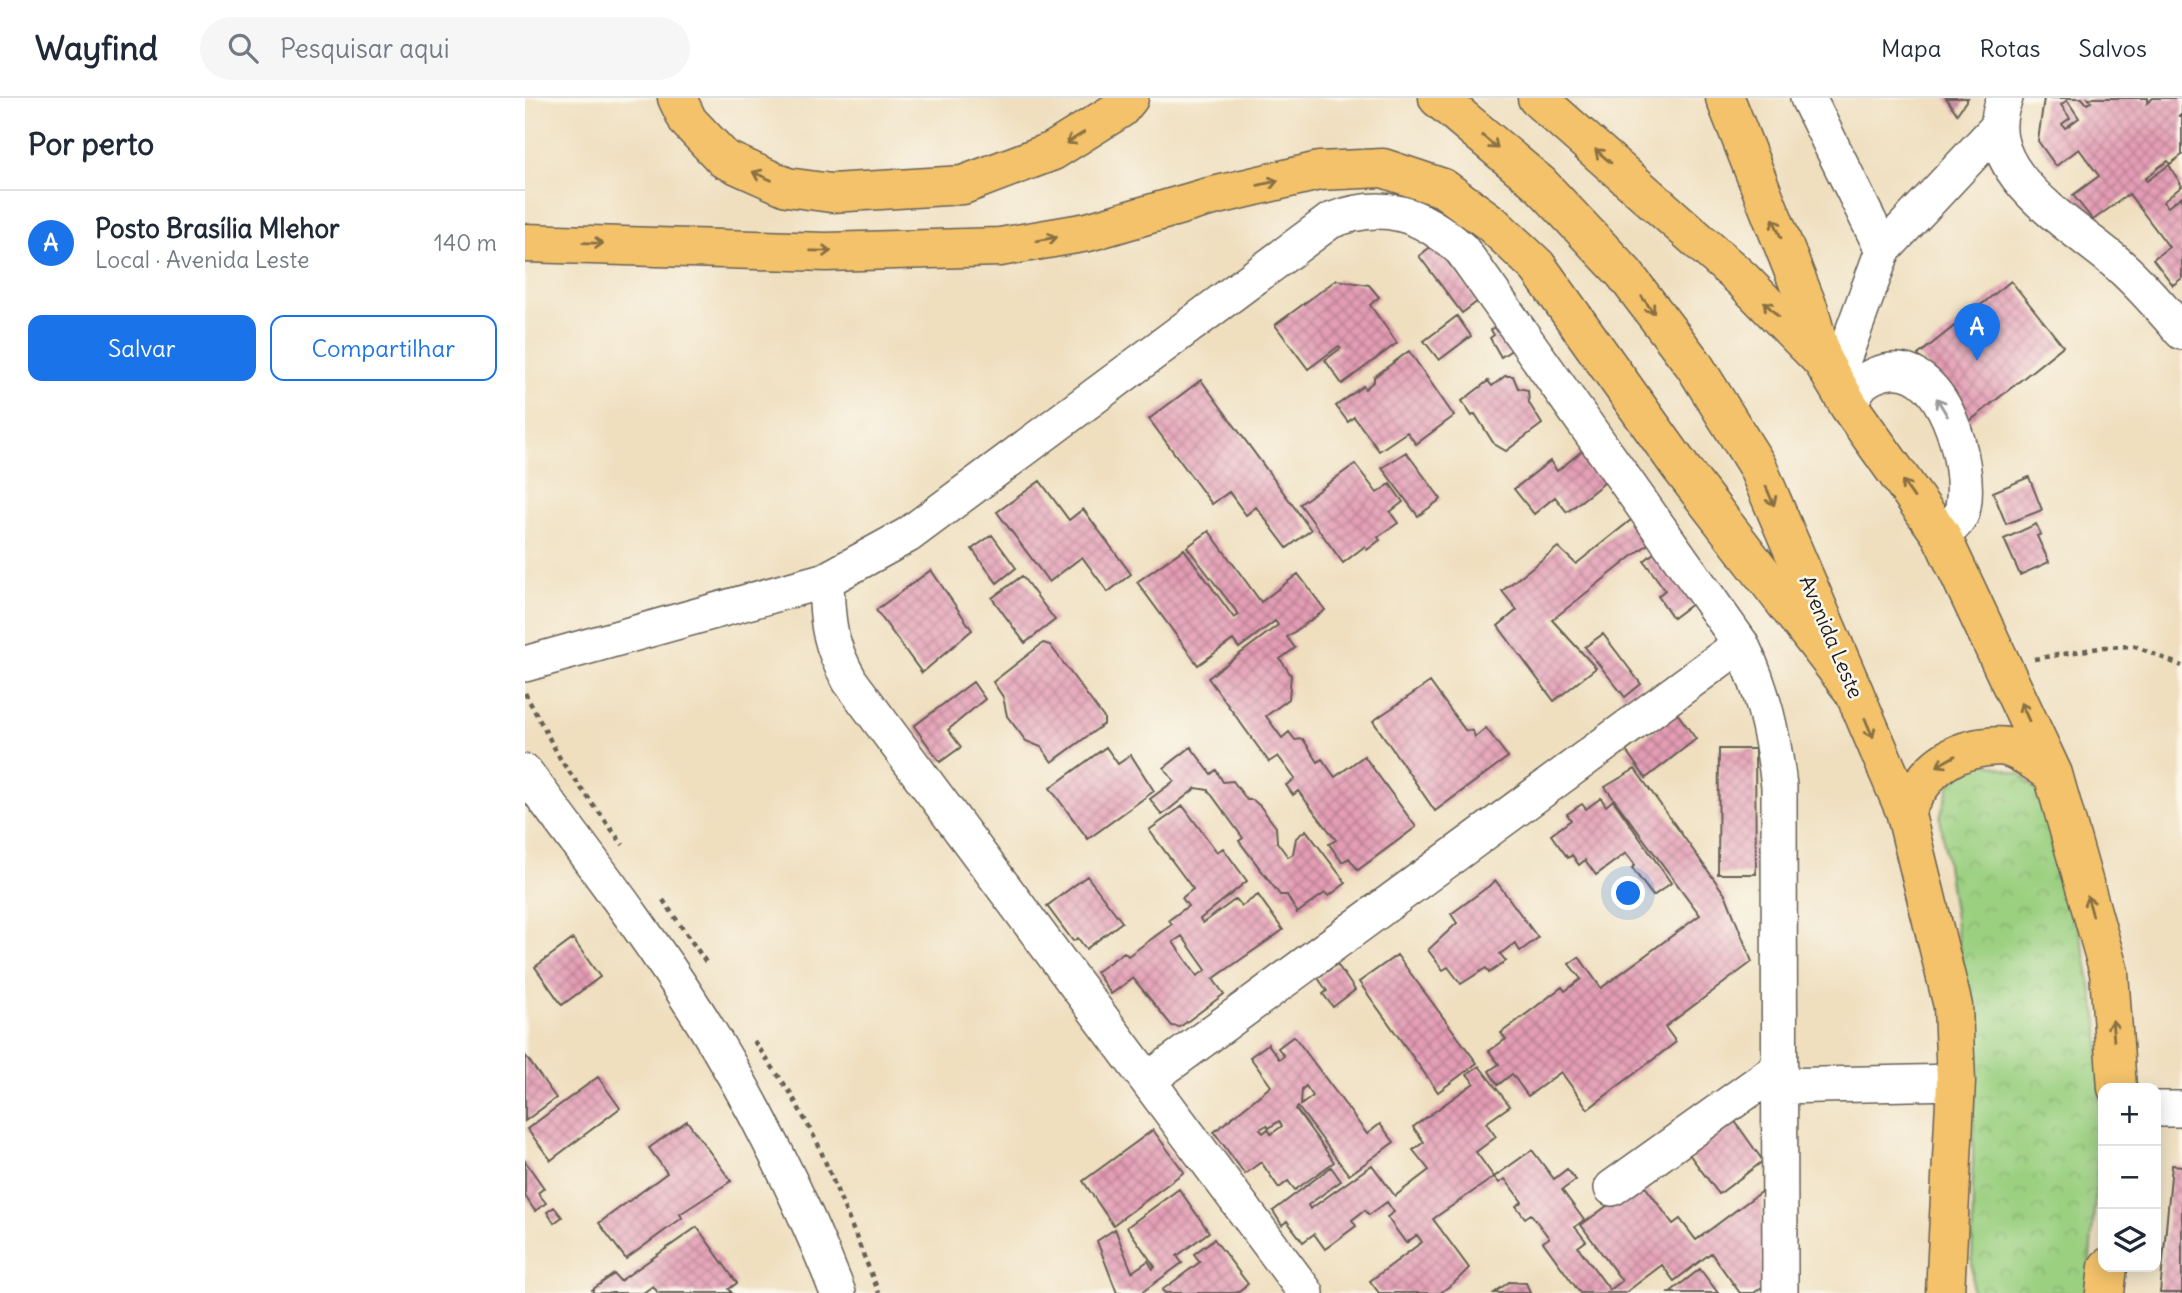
<!DOCTYPE html>
<html lang="pt">
<meta charset="utf-8">
<style>
body{margin:0;font-family:Delius,sans-serif;background:#f6f6f7;color:#1f2937}
.controls{position:absolute;right:21px;bottom:21px;display:grid;overflow:hidden;border-radius:14px;box-shadow:0 4px 18px #0003}
.controls button{width:63px;height:63px;display:grid;place-items:center;padding:0;border:0;border-bottom:2px solid #e0e1e3;background:#fff;color:#1f2937;font:35px sans-serif}
.you{position:absolute;left:1104px;top:796px;width:24px;height:24px;margin:-18px;border:5px solid #fff;border-radius:50%;background:#1a73e8;box-shadow:0 0 0 10px #1a73e833}
.badge{display:grid;place-items:center;width:46px;height:46px;border-radius:50%;background:#1a73e8;color:#fff;font-size:23px;font-weight:700}
.pin{position:absolute;translate:-50% -58px;filter:drop-shadow(0 2px 4px #0008)}
.pin::after{content:'';position:absolute;top:37px;width:24px;height:21px;background:inherit;clip-path:polygon(0 0,100% 0,50% 100%)}
.list{margin:0;padding:0;list-style:none}
h2{display:flex;justify-content:space-between;align-items:center;height:91px;margin:0;padding:0 28px;font-size:30px}
h2 small{font-size:23px;font-weight:400;color:#747a83}
.list li{display:grid;grid-template-columns:46px 1fr auto;gap:21px;align-items:center;box-sizing:border-box;height:105px;padding:0 28px;border-top:2px solid #e0e1e3}
.list b{display:block;font-size:26px;white-space:nowrap}
.list p{margin:0;font-size:23px;white-space:nowrap;color:#747a83}
.list em{font-size:23px;font-style:normal;color:#747a83}
.actions{display:flex;gap:14px;padding:21px 28px}
.actions a{flex:1;padding:16px 0;border:2px solid #1a73e8;border-radius:14px;text-align:center;font-size:24px;color:#1a73e8}
.actions .main{background:#1a73e8;color:#fff}
.icon{flex:none;width:38px;height:38px;fill:none;stroke:currentColor;stroke-width:2;stroke-linecap:round;stroke-linejoin:round}
.map{position:relative;flex:none;width:1657px;height:1195px;overflow:hidden}
header{display:flex;align-items:center;gap:42px;box-sizing:border-box;height:98px;padding:0 35px;background:#fff;border-bottom:2px solid #e0e1e3}
header strong{font-size:33px}
nav{display:flex;gap:38px;margin-inline-start:auto;font-size:24px}
.search{width:490px;height:63px;background:#f6f6f7;display:flex;align-items:center;gap:18px;box-sizing:border-box;padding:0 24px;border-radius:38px;color:#747a83;font-size:26px}
main{display:flex}
aside{flex:1;background:#fff}
.map>svg:first-child{display:block}
.park{fill:url(#park-crowns);stroke:#5c764e;stroke-width:2}
.building{fill:url(#building-cross-hatch);fill-rule:evenodd}
.lines{fill:none;stroke-linecap:round;stroke-linejoin:round}
.minor-casing{stroke:#666055;stroke-width:38}
.major-casing{stroke:#666055;stroke-width:41}
.highway-casing{stroke:#666055;stroke-width:41}
.path{stroke:#666055;stroke-width:4.5;stroke-dasharray:5 5;stroke-linecap:butt}
.minor{stroke:#fff;stroke-width:35}
.major{stroke:#f3c26a;stroke-width:38}
.highway{stroke:#f3c26a;stroke-width:38}
.oneway{stroke:#886f43}
.oneway2{stroke:#999}
.labels{text-anchor:middle;stroke-width:5;stroke-linejoin:round;paint-order:stroke}
.street-label{font-size:21px;fill:#1c1c1c;stroke:#fbf7ec}
</style>
<header>
<strong>Wayfind</strong>
<div class="search"><svg class="icon" aria-label="search" viewBox="0 0 24 24"><circle cx="10" cy="10" r="6"/><path d="M15 15l6 6"/></svg>Pesquisar aqui</div>
<nav><a>Mapa</a><a>Rotas</a><a>Salvos</a></nav>
</header>
<main>
<aside>
<h2>Por perto<small></small></h2>
<ul class="list">
<li><span class="badge">A</span><div><b>Posto Brasília Mlehor</b><p>Local · Avenida Leste</p></div><em>140 m</em></li>
</ul>
<div class="actions"><a class="main">Salvar</a><a>Compartilhar</a></div>
</aside>
<div class="map">
<svg width="1657" height="1195" viewBox="0 0 1657 1195">
<defs>
<pattern id="park-crowns" width="20" height="18" patternUnits="userSpaceOnUse" patternTransform="scale(1.75)"><rect width="20" height="18" fill="#9bd081"/><path d="M2 6a3 3 0 1 1 6 0M12 15a3 3 0 1 1 6 0" fill="none" stroke="#85b26f"/></pattern>
<pattern id="building-cross-hatch" width="8" height="8" patternUnits="userSpaceOnUse" patternTransform="scale(1.75)"><rect width="8" height="8" fill="#e49db5"/><path d="M0 0l8 8M0 8l8-8" fill="none" stroke="#b87f92"/></pattern>
</defs>
<rect width="100%" height="100%" fill="#fbf7ec"/>
<filter id="ink" filterUnits="userSpaceOnUse"><feTurbulence type="fractalNoise" baseFrequency=".0143" numOctaves="2"/><feDisplacementMap in="SourceGraphic" scale="14" xChannelSelector="R" yChannelSelector="G"/><feConvolveMatrix kernelMatrix="1 2 1 2 8 2 1 2 1" color-interpolation-filters="sRGB"/></filter>
<filter id="wash" filterUnits="userSpaceOnUse"><feTurbulence type="fractalNoise" baseFrequency=".00686" numOctaves="4" result="noise"/><feDisplacementMap in="SourceGraphic" scale="28" xChannelSelector="R" yChannelSelector="G"/><feGaussianBlur stdDeviation="1.57" result="paint"/><feColorMatrix in="noise" values="0 0 0 0 0 0 0 0 0 0 0 0 0 0 0 0 0 1.4 0 .05"/><feComposite in="paint" operator="in"/></filter>
<g filter="url(#wash)">
<rect width="100%" height="100%" fill="#efdfbf"/>
<path class="park" d="M 1455,663 L 1497,677 L 1518,702 L 1559,852 L 1574,929 L 1576,1032 L 1562,1195 L 1447,1195 L 1449,950 L 1415,719 L 1426,684 Z"/>
<g id="blocks">
<path class="building" d="M 1421,0 L 1443,0 L 1432,16 Z
M 1519,0 L 1557,0 L 1562,6 L 1566,4 L 1563,0 L 1623,0 L 1622,5 L 1628,0 L 1657,0 L 1657,16 L 1653,18 L 1657,18 L 1657,57 L 1645,66 L 1643,63 L 1634,69 L 1620,81 L 1622,83 L 1644,67 L 1657,88 L 1638,104 L 1643,109 L 1657,98 L 1657,180 L 1648,187 L 1628,161 L 1644,149 L 1604,96 L 1568,122 L 1548,97 L 1574,78 L 1554,51 L 1531,68 L 1513,43 ZM 1542,2 L 1554,20 L 1540,30 L 1537,26 L 1545,20 L 1536,7 Z
M 909,146 L 953,203 L 937,215 L 894,158 Z
M 811,182 L 844,187 L 854,199 L 845,207 L 872,245 L 817,286 L 800,262 L 816,250 L 814,248 L 783,271 L 750,227 Z
M 1486,183 L 1538,248 L 1445,323 L 1393,257 Z
M 932,218 L 946,238 L 914,262 L 899,243 Z
M 971,228 L 988,251 L 976,259 L 965,240 L 969,237 L 966,232 Z
M 884,253 L 929,318 L 891,346 L 882,334 L 854,353 L 829,319 L 823,324 L 811,308 L 838,288 L 840,291 L 849,283 L 849,279 Z
M 980,278 L 988,278 L 993,290 L 1003,292 L 1004,305 L 1017,326 L 981,353 L 969,346 L 954,322 L 950,316 L 947,318 L 937,303 L 963,283 L 967,288 Z
M 676,282 L 786,432 L 762,450 L 731,409 L 721,417 L 704,394 L 687,406 L 624,321 Z
M 1061,350 L 1084,381 L 1042,414 L 1030,399 L 1009,416 L 989,391 L 1025,363 L 1032,373 Z
M 881,354 L 916,401 L 893,418 L 857,370 Z
M 830,366 L 852,395 L 865,386 L 878,404 L 865,414 L 873,425 L 853,439 L 855,442 L 842,452 L 840,448 L 818,465 L 775,406 Z
M 1504,379 L 1517,412 L 1481,426 L 1468,394 Z
M 515,383 L 544,422 L 558,411 L 606,476 L 583,494 L 557,459 L 524,484 L 472,414 Z
M 1111,418 L 1128,442 L 1027,522 L 1071,570 L 1029,603 L 973,528 L 992,512 L 977,493 L 1033,449 L 1051,466 Z
M 1511,426 L 1516,436 L 1512,438 L 1524,464 L 1495,477 L 1479,441 Z
M 684,433 L 736,504 L 773,476 L 800,512 L 762,539 L 770,550 L 755,561 L 766,577 L 764,601 L 741,618 L 757,640 L 764,634 L 770,642 L 778,641 L 793,664 L 797,661 L 810,679 L 839,658 L 891,729 L 833,772 L 824,760 L 817,764 L 804,746 L 811,742 L 773,693 L 768,697 L 761,687 L 770,681 L 753,658 L 744,664 L 683,580 L 753,527 L 750,523 L 714,550 L 708,542 L 673,567 L 612,484 L 659,451 L 709,520 L 714,517 L 662,449 Z
M 467,437 L 491,470 L 472,485 L 447,451 Z
M 1135,450 L 1172,502 L 1148,520 L 1133,498 L 1140,492 L 1119,463 Z
M 406,472 L 447,532 L 397,575 L 351,512 Z
M 497,478 L 530,522 L 500,545 L 467,500 Z
M 1078,536 L 1116,586 L 1100,599 L 1060,549 Z
M 518,545 L 525,547 L 579,620 L 579,626 L 527,664 L 516,649 L 501,643 L 482,618 L 478,599 L 468,584 Z
M 448,584 L 460,601 L 423,632 L 436,649 L 415,664 L 389,628 Z
M 905,584 L 940,632 L 948,633 L 950,639 L 961,630 L 983,659 L 910,713 L 848,623 Z
M 1152,615 L 1171,641 L 1121,680 L 1101,653 Z
M 581,649 L 593,666 L 606,657 L 629,693 L 563,741 L 525,690 Z
M 666,649 L 686,676 L 691,672 L 698,684 L 708,683 L 722,702 L 728,702 L 735,708 L 751,729 L 752,744 L 763,759 L 768,756 L 771,740 L 781,732 L 821,785 L 804,798 L 800,795 L 772,815 L 762,797 L 755,797 L 714,743 L 718,740 L 683,692 L 671,690 L 637,717 L 625,701 L 649,683 L 639,670 Z
M 1194,651 L 1230,651 L 1231,776 L 1193,776 Z
M 1110,671 L 1201,798 L 1227,864 L 1140,929 L 1151,944 L 1063,1011 L 1036,974 L 1003,998 L 987,976 L 973,987 L 964,973 L 974,966 L 964,953 L 981,941 L 976,935 L 1037,889 L 1040,893 L 1056,881 L 1044,866 L 1054,859 L 1076,890 L 1175,817 L 1080,689 Z
M 1076,700 L 1081,708 L 1088,702 L 1146,785 L 1128,798 L 1107,770 L 1110,767 L 1101,755 L 1071,777 L 1060,762 L 1054,767 L 1047,757 L 1043,760 L 1026,737 L 1046,722 L 1042,716 L 1057,706 L 1061,711 Z
M 658,708 L 692,754 L 698,750 L 722,783 L 675,821 L 678,825 L 711,801 L 717,808 L 733,797 L 758,832 L 688,881 L 699,896 L 655,929 L 647,928 L 608,880 L 586,896 L 571,874 L 599,854 L 603,858 L 647,826 L 644,822 L 663,808 L 657,800 L 668,791 L 624,732 ZM 657,838 L 681,872 L 672,878 L 648,844 Z
M 562,778 L 597,824 L 561,851 L 553,840 L 548,843 L 522,808 Z
M 971,783 L 1013,840 L 995,853 L 990,845 L 975,856 L 981,863 L 964,875 L 961,870 L 936,886 L 923,869 L 918,872 L 903,852 L 932,825 L 926,816 Z
M 48,841 L 75,879 L 37,907 L 10,869 Z
M 872,857 L 952,965 L 913,994 L 834,884 Z
M 812,866 L 830,892 L 808,909 L 798,896 L 802,893 L 793,880 Z
M 769,938 L 842,1036 L 855,1026 L 869,1044 L 824,1077 L 773,1009 L 771,1011 L 809,1064 L 770,1092 L 763,1083 L 754,1090 L 736,1064 L 720,1076 L 689,1034 L 746,988 L 725,959 L 743,946 L 754,961 L 759,958 L 753,950 ZM 781,988 L 788,998 L 776,1007 L 777,991 ZM 754,1023 L 757,1028 L 746,1036 L 743,1031 L 738,1035 L 735,1031 L 742,1027 L 744,1030 Z
M 0,957 L 31,1000 L 0,1023 Z
M 954,968 L 985,1008 L 961,1025 L 971,1039 L 951,1054 L 969,1079 L 908,1121 L 944,1170 L 930,1184 L 915,1195 L 854,1195 L 845,1183 L 897,1144 L 892,1137 L 881,1145 L 862,1119 L 869,1114 L 862,1104 L 844,1117 L 840,1112 L 827,1122 L 831,1128 L 800,1151 L 789,1136 L 778,1144 L 762,1123 L 757,1127 L 748,1113 L 806,1069 L 816,1083 L 783,1107 L 785,1111 L 847,1067 L 870,1098 L 904,1072 L 888,1052 L 899,1044 L 888,1029 L 949,985 L 942,976 Z
M 73,979 L 95,1010 L 26,1062 L 2,1031 Z
M 1204,1015 L 1238,1063 L 1194,1096 L 1158,1048 Z
M 162,1023 L 206,1083 L 155,1116 L 157,1120 L 101,1161 L 74,1125 L 142,1075 L 124,1050 Z
M 628,1032 L 659,1074 L 588,1127 L 558,1083 Z
M 1007,1052 L 1029,1081 L 1042,1071 L 1051,1082 L 1037,1092 L 1059,1122 L 1050,1129 L 1061,1143 L 1053,1149 L 1085,1192 L 1097,1183 L 1056,1127 L 1116,1083 L 1148,1126 L 1155,1121 L 1171,1142 L 1237,1093 L 1238,1188 L 1229,1195 L 1215,1195 L 1186,1155 L 1149,1183 L 1137,1167 L 1100,1195 L 1055,1195 L 1018,1144 L 1024,1140 L 1006,1116 L 1000,1120 L 991,1108 L 997,1104 L 980,1081 L 974,1085 L 969,1079 Z
M 0,1063 L 19,1090 L 13,1095 L 21,1105 L 10,1113 L 0,1098 Z
M 1647,1067 L 1657,1068 L 1657,1195 L 1635,1195 Z
M 654,1091 L 684,1134 L 652,1158 L 657,1165 L 616,1195 L 592,1195 L 572,1143 L 590,1131 L 607,1174 L 623,1163 L 628,1171 L 630,1169 L 602,1129 Z
M 29,1109 L 37,1119 L 29,1125 L 22,1114 Z
M 172,1129 L 212,1185 L 204,1191 L 207,1195 L 133,1195 L 128,1188 L 118,1195 L 69,1195 L 67,1192 L 89,1176 L 95,1183 Z
M 689,1141 L 723,1186 L 711,1195 L 640,1195 L 637,1192 L 675,1164 L 669,1156 Z
M 1175,1171 L 1193,1195 L 1144,1195 Z
M 984,1184 L 1001,1185 L 1005,1195 L 969,1195 Z"/>
</g>
</g>
<g filter="url(#ink)">
<use href="#blocks" fill-opacity="0" stroke="#666055" stroke-width="2"/>
<g class="lines">
<defs>
<path id="minor" d="M 1283,0 L 1358,152
M 1480,0 C 1448,74 1548,126 1594,167 C 1617,187 1637,211 1657,234
M 1310,283 L 1358,152 L 1472,30
M 1324,308 C 1332,288 1339,279 1360,274 C 1419,261 1446,366 1438,409 C 1436,422 1426,430 1416,437
M 301,482 C 302,524 304,546 325,583 L 781,1195
M 0,566 L 301,482 L 383,437 L 805,123 C 858,102 896,115 937,152 L 1216,546 C 1238,592 1248,637 1254,688 L 1255,1195
M 0,674 C 59,754 120,832 173,916 C 226,1000 277,1102 313,1195
M 623,982 L 1216,546
M 1252,988 L 1431,984
M 1631,1011 L 1657,1011
M 1087,1090 L 1253,971"/>
<path id="major" d="M 913,0 L 1015,86 L 1099,175 L 1169,267 L 1232,368 L 1380,713 L 1428,908 L 1431,984 L 1420,1195
M 1012,0 L 1217,181 L 1298,264 L 1324,308 L 1416,437 L 1528,676 L 1584,874 L 1592,990
M 1380,713 C 1398,680 1415,657 1454,650 C 1463,649 1473,647 1481,649 C 1498,653 1514,667 1528,676
M 1580,1195 L 1583,1169"/>
<path id="highway" d="M 152,0 L 163,23 L 199,61 L 262,89 L 306,95 L 438,87 L 528,53 L 595,11 L 604,0
M 1200,0 L 1284,212 L 1298,264
M 0,145 L 301,154 L 475,149 L 563,134 L 680,100 L 794,73 L 858,70 L 918,90 L 966,125 L 1012,168 L 1156,370 L 1329,594"/>
</defs>
<use href="#minor" class="minor-casing"/>
<use href="#major" class="major-casing"/>
<use href="#highway" class="highway-casing"/>
<path class="path" d="M 1509,561 L 1580,549 L 1610,548 L 1657,568
M 0,595 L 37,664 L 98,747
M 138,802 L 183,867
M 229,943 L 265,994 L 293,1046 L 354,1195"/>
<use href="#minor" class="minor"/>
<use href="#major" class="major"/>
<use href="#highway" class="highway"/>
</g>
<defs><path id="oneway-shaft" d="M-6 0H5M1.5-3L5.5 0L1.5 3" fill="none" stroke-width="1.6" stroke-linecap="round" stroke-linejoin="round" transform="scale(1.75)"/></defs>
<g class="oneway">
<use href="#oneway-shaft" transform="translate(550 40) rotate(148)"/>
<use href="#oneway-shaft" transform="translate(965 44) rotate(40)"/>
<use href="#oneway-shaft" transform="translate(1078 58) rotate(-139)"/>
<use href="#oneway-shaft" transform="translate(237 78) rotate(-156)"/>
<use href="#oneway-shaft" transform="translate(743 85) rotate(-13)"/>
<use href="#oneway-shaft" transform="translate(1252 130) rotate(-112)"/>
<use href="#oneway-shaft" transform="translate(522 141) rotate(-10)"/>
<use href="#oneway-shaft" transform="translate(68 145) rotate(2)"/>
<use href="#oneway-shaft" transform="translate(296 153) rotate(1)"/>
<use href="#oneway-shaft" transform="translate(1123 207) rotate(53)"/>
<use href="#oneway-shaft" transform="translate(1246 211) rotate(-134)"/>
<use href="#oneway-shaft" transform="translate(1383 391) rotate(-125)"/>
<use href="#oneway-shaft" transform="translate(1245 398) rotate(67)"/>
<use href="#oneway-shaft" transform="translate(1500 614) rotate(-114)"/>
<use href="#oneway-shaft" transform="translate(1344 630) rotate(67)"/>
<use href="#oneway-shaft" transform="translate(1421 663) rotate(150)"/>
<use href="#oneway-shaft" transform="translate(1565 808) rotate(-106)"/>
<use href="#oneway-shaft" transform="translate(1588 932) rotate(-95)"/>
</g>
<use class="oneway2" href="#oneway-shaft" transform="translate(1417 309) rotate(-121)"/>
</g>
<g class="labels">
<g class="street-label">
<text transform="translate(1306 539) rotate(67)" y="7">Avenida Leste</text>
</g>
</g>
</svg>
<div class="controls">
<button>+</button>
<button>−</button>
<button><svg class="icon" aria-label="layers" viewBox="0 0 24 24"><path d="M12 4l9 5-9 5-9-5zM3 14l9 5 9-5"/></svg></button>
</div>
<div class="you"></div>
<div class="pin badge" style="left:1452px;top:263px">A</div>
</div>
</main>
